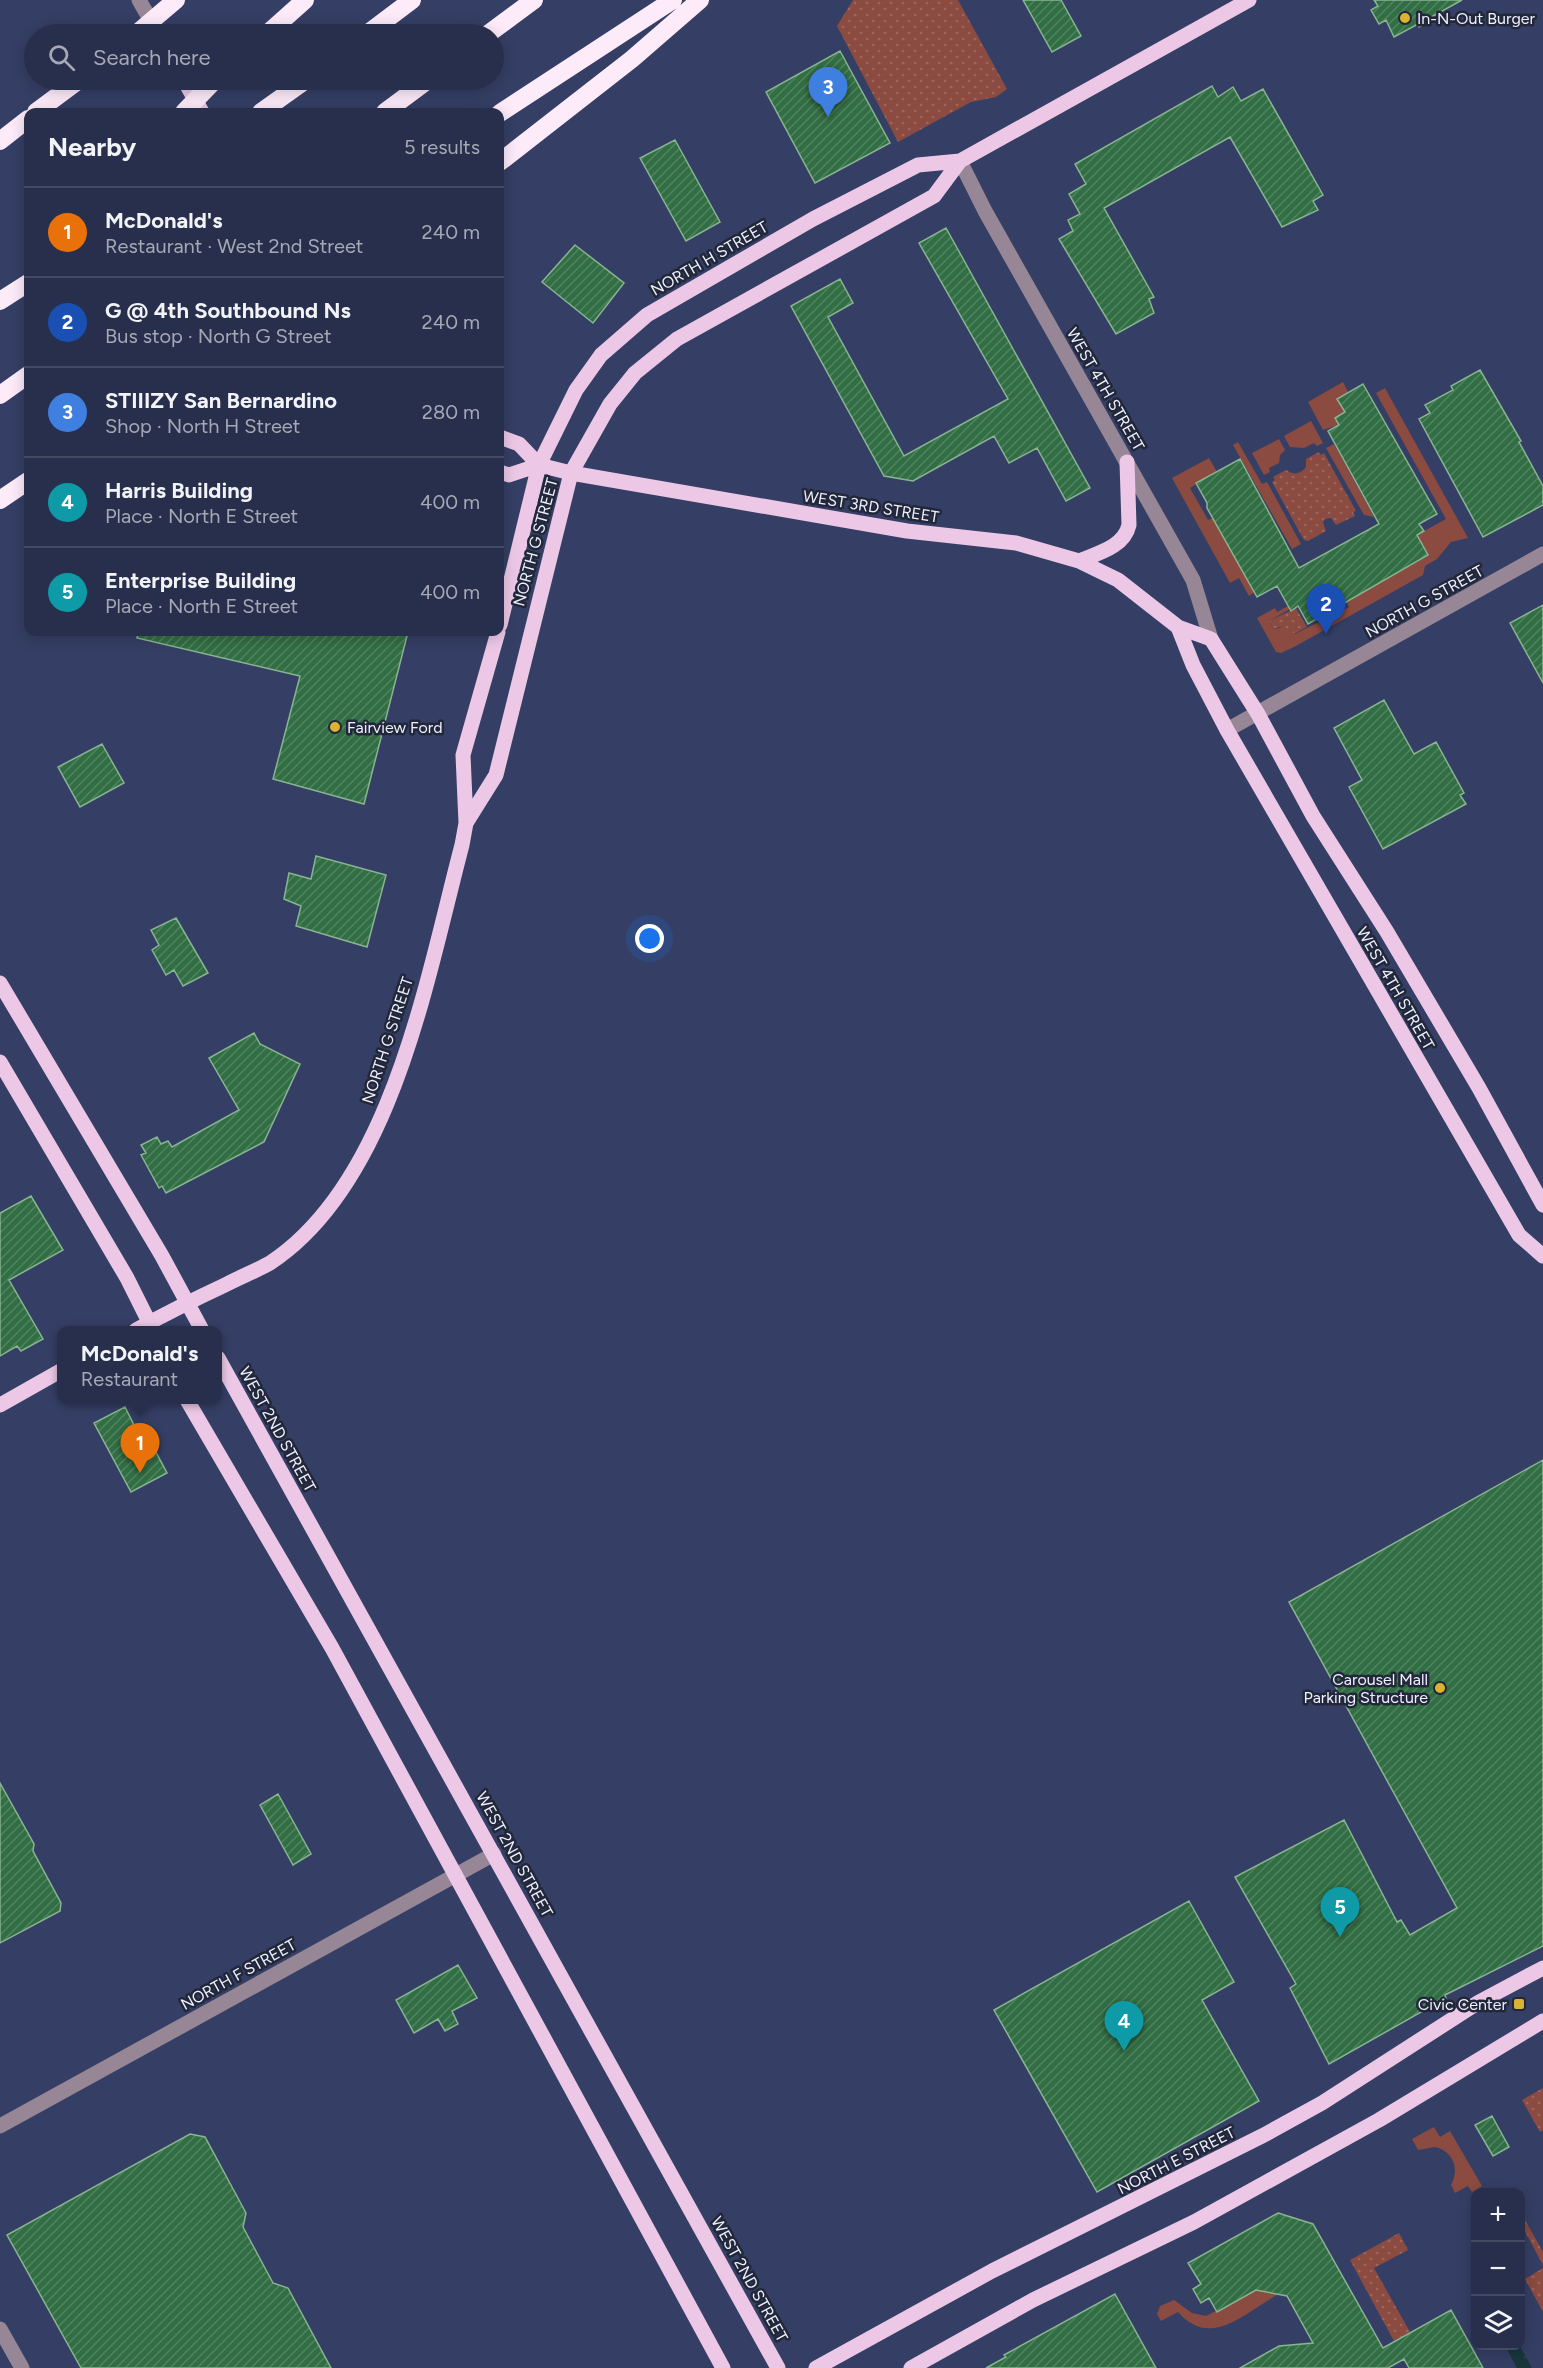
<!DOCTYPE html>
<meta charset="utf-8">
<style>
body{margin:0;font-family:Figtree,sans-serif;background:#303753;color:#f1f3f6}
.controls{position:absolute;right:18px;bottom:18px;display:grid;overflow:hidden;border-radius:12px;box-shadow:0 3px 15px #0003}
.controls button{width:54px;height:54px;display:grid;place-items:center;padding:0;border:0;border-bottom:2px solid #444a64;background:#282f4c;color:#f1f3f6;font:30px sans-serif}
.you{position:absolute;left:650px;top:939px;width:21px;height:21px;margin:-15px;border:4px solid #fff;border-radius:50%;background:#1a73e8;box-shadow:0 0 0 9px #1a73e833}
.badge{display:grid;place-items:center;width:39px;height:39px;border-radius:50%;background:#dab333;color:#fff;font-size:20px;font-weight:700}
.pin{position:absolute;translate:-50% -50px;filter:drop-shadow(0 2px 3px #0008)}
.pin::after{content:'';position:absolute;top:32px;width:21px;height:18px;background:inherit;clip-path:polygon(0 0,100% 0,50% 100%)}
.popup{position:absolute;left:57px;top:1326px;width:165px;height:78px;box-sizing:border-box;display:grid;place-content:center;border-radius:12px;background:#282f4c;filter:drop-shadow(0 2px 4px #0005);font-size:20px;white-space:nowrap;color:#a5a9b5}
.popup b{font-size:22px;color:#f1f3f6}
.popup::after{content:'';position:absolute;left:50%;top:100%;margin-left:-12px;border:12px solid transparent;border-top-color:#282f4c}
.list{margin:0;padding:0;list-style:none}
h2{display:flex;justify-content:space-between;align-items:center;height:78px;margin:0;padding:0 24px;font-size:26px}
h2 small{font-size:20px;font-weight:400;color:#a5a9b5}
.list li{display:grid;grid-template-columns:39px 1fr auto;gap:18px;align-items:center;box-sizing:border-box;height:90px;padding:0 24px;border-top:2px solid #444a64}
.list b{display:block;font-size:22px;white-space:nowrap}
.list p{margin:0;font-size:20px;white-space:nowrap;color:#a5a9b5}
.list em{font-size:20px;font-style:normal;color:#a5a9b5}
.icon{flex:none;width:33px;height:33px;fill:none;stroke:currentColor;stroke-width:2;stroke-linecap:round;stroke-linejoin:round}
.map{position:relative;flex:none;width:1543px;height:2368px;overflow:hidden}
.search{position:absolute;background:#282f4c;box-shadow:0 3px 15px #0003;left:24px;top:24px;width:480px;height:66px;display:flex;align-items:center;gap:15px;box-sizing:border-box;padding:0 21px;border-radius:33px;color:#a5a9b5;font-size:22px}
.panel{position:absolute;background:#282f4c;box-shadow:0 3px 15px #0003;left:24px;top:108px;width:480px;height:528px;border-radius:12px}
.map>svg:first-child{display:block}
.grass{fill:url(#grass-dots)}
.garden{fill:#8b4b40}
.water{fill:url(#water-ripples)}
.building{fill:url(#building-hatch);stroke:#89b492;stroke-width:1.5}
.lines{fill:none;stroke-linecap:round;stroke-linejoin:round}
.minor{stroke:#978695;stroke-width:15}
.major{stroke:#ecc8e6;stroke-width:15}
.highway{stroke:#fdebfa;stroke-width:18}
.highway-bridge{stroke:#fdebfa;stroke-width:18}
.poi-dot{fill:#dab333;stroke:#222739;stroke-width:2}
.labels{text-anchor:middle;stroke-width:5;stroke-linejoin:round;paint-order:stroke}
.poi-label{font-size:16px;fill:#ecf0ff;stroke:#222739;text-anchor:start}
.street-label{font-size:16px;fill:#ecf0ff;stroke:#222739}
</style>
<div class="map">
<svg width="1543" height="2368" viewBox="0 0 1543 2368">
<defs>
<pattern id="grass-dots" width="8" height="8" patternUnits="userSpaceOnUse" patternTransform="scale(1.5)"><rect width="8" height="8" fill="#8b4b40"/><path d="M2 2h.1M6 6h.1" fill="none" stroke="#9c655d" stroke-width="1.8" stroke-linecap="round"/></pattern>
<pattern id="water-ripples" width="26" height="14" patternUnits="userSpaceOnUse" patternTransform="scale(1.5)"><rect width="26" height="14" fill="#18363c"/><path d="M2 4q2-2 4 0t4 0M15 11q2-2 4 0t4 0" fill="none" stroke="#2e4a50"/></pattern>
<pattern id="building-hatch" width="6" height="6" patternUnits="userSpaceOnUse" patternTransform="scale(1.5)"><rect width="6" height="6" fill="#326e43"/><path d="M-1 1l2-2M0 6l6-6M5 7l2-2" fill="none" stroke="#50835f"/></pattern>
</defs>
<rect width="100%" height="100%" fill="#353f65"/>
<path class="grass" d="M 853,0 L 958,0 L 1007,89 L 996,97 L 971,102 L 898,142 L 837,26 Z
M 1319,452 L 1321,455 L 1324,453 L 1356,511 L 1353,512 L 1355,516 L 1336,525 L 1331,518 L 1325,519 L 1323,522 L 1326,531 L 1308,541 L 1304,540 L 1272,482 L 1275,480 L 1273,477 L 1286,470 C 1294,475 1299,475 1306,467 L 1306,459 Z
M 1296,608 L 1307,627 L 1294,634 L 1279,627 L 1273,629 L 1269,621 Z
M 1543,2088 L 1543,2130 L 1540,2132 L 1522,2100 Z
M 1520,2211 L 1543,2252 L 1543,2265 L 1521,2224 Z
M 1399,2233 L 1408,2250 L 1374,2268 L 1410,2332 L 1394,2341 L 1350,2260 Z
M 1543,2268 L 1543,2312 L 1525,2279 Z"/>
<path class="garden" d="M 1343,382 L 1348,392 L 1338,399 L 1345,412 L 1335,418 L 1339,425 L 1323,430 L 1308,402 Z
M 1385,388 L 1468,538 L 1451,542 L 1437,559 L 1425,566 L 1423,575 L 1294,647 L 1281,653 L 1276,652 L 1257,618 L 1275,608 L 1277,612 L 1288,606 L 1290,609 L 1269,621 L 1273,629 L 1285,627 L 1295,634 L 1349,607 L 1346,602 L 1428,556 L 1417,535 L 1446,519 L 1376,393 Z
M 1311,421 L 1323,443 L 1317,446 L 1314,443 L 1304,448 L 1290,447 L 1284,436 Z
M 1279,439 L 1285,450 L 1280,455 L 1279,463 L 1269,468 L 1270,472 L 1264,475 L 1252,453 Z
M 1238,442 L 1262,484 L 1267,482 L 1301,544 L 1292,549 L 1233,445 Z
M 1334,444 L 1374,517 L 1364,515 L 1326,448 Z
M 1209,458 L 1217,472 L 1190,488 L 1208,520 L 1213,518 L 1255,592 L 1249,596 L 1239,578 L 1230,583 L 1172,478 Z
M 1434,2127 L 1440,2137 L 1450,2131 L 1482,2186 L 1472,2192 L 1468,2186 L 1455,2193 L 1451,2185 C 1460,2169 1453,2151 1435,2147 L 1418,2150 L 1412,2139 Z
M 1260,2288 L 1277,2295 C 1243,2314 1210,2349 1178,2312 L 1161,2321 L 1157,2314 L 1160,2306 L 1174,2300 L 1192,2313 L 1206,2316 Z"/>
<path class="water" d="M 1505,2346 L 1520,2346 L 1532,2368 L 1517,2368 Z"/>
<path class="building" d="M 1023,0 L 1061,0 L 1081,36 L 1052,52 Z
M 1374,0 L 1462,0 L 1433,16 L 1434,19 L 1419,27 L 1418,24 L 1394,37 L 1386,20 L 1379,24 L 1371,10 L 1378,6 Z
M 840,51 L 890,143 L 815,183 L 766,92 Z
M 1212,86 L 1218,97 L 1233,87 L 1241,101 L 1263,89 L 1323,195 L 1313,201 L 1318,210 L 1282,227 L 1230,137 L 1104,208 L 1154,297 L 1149,299 L 1154,313 L 1116,334 L 1059,239 L 1073,231 L 1068,220 L 1080,214 L 1069,194 L 1086,184 L 1075,164 Z
M 675,140 L 720,222 L 686,241 L 640,158 Z
M 946,228 L 1090,488 L 1066,501 L 1037,448 L 1009,463 L 994,436 L 913,481 L 884,476 L 791,306 L 840,279 L 853,303 L 828,317 L 904,456 L 1008,399 L 919,243 Z
M 575,245 L 624,283 L 593,323 L 542,282 Z
M 1480,370 L 1521,441 L 1519,442 L 1543,486 L 1543,505 L 1483,537 L 1419,419 L 1430,413 L 1425,405 L 1453,390 L 1451,386 Z
M 1363,384 L 1437,514 L 1419,524 L 1424,531 L 1417,535 L 1428,555 L 1308,624 L 1298,606 L 1291,611 L 1277,586 L 1257,597 L 1207,508 L 1207,503 L 1196,483 L 1240,459 L 1299,568 L 1379,524 L 1328,431 L 1339,425 L 1335,418 L 1345,412 L 1337,399 Z
M 1543,605 L 1543,683 L 1510,623 Z
M 138,632 L 408,632 L 364,804 L 273,779 L 300,676 L 137,638 Z
M 1384,700 L 1414,754 L 1436,742 L 1464,793 L 1460,795 L 1466,804 L 1383,849 L 1349,787 L 1362,780 L 1334,728 Z
M 102,744 L 124,783 L 80,807 L 58,767 Z
M 316,856 L 386,875 L 367,947 L 296,926 L 301,906 L 284,899 L 289,873 L 311,879 Z
M 176,918 L 208,973 L 183,986 L 174,970 L 166,975 L 152,950 L 159,945 L 151,930 Z
M 254,1033 L 260,1044 L 300,1064 L 264,1142 L 166,1193 L 162,1186 L 159,1188 L 141,1155 L 146,1153 L 141,1145 L 157,1137 L 161,1144 L 168,1141 L 172,1147 L 239,1110 L 209,1058 Z
M 31,1196 L 63,1250 L 9,1280 L 43,1339 L 21,1351 L 17,1346 L 0,1356 L 0,1213 Z
M 125,1407 L 135,1427 L 141,1424 L 167,1473 L 131,1492 L 94,1423 Z
M 1543,1460 L 1543,1946 L 1445,1995 L 1446,1998 L 1329,2064 L 1290,1988 L 1296,1984 L 1235,1877 L 1344,1820 L 1397,1922 L 1401,1920 L 1410,1935 L 1457,1908 L 1289,1602 Z
M 0,1783 L 34,1844 L 33,1851 L 61,1903 L 60,1911 L 0,1943 Z
M 278,1794 L 311,1854 L 293,1865 L 260,1805 Z
M 1189,1901 L 1234,1982 L 1202,2000 L 1259,2101 L 1097,2192 L 994,2010 Z
M 458,1965 L 477,1998 L 452,2011 L 458,2024 L 445,2031 L 438,2019 L 414,2033 L 396,2000 Z
M 1492,2116 L 1509,2147 L 1493,2156 L 1475,2125 Z
M 190,2134 L 205,2137 L 246,2213 L 243,2227 L 273,2283 L 288,2288 L 331,2368 L 81,2368 L 7,2235 Z
M 1278,2213 L 1313,2224 L 1383,2348 L 1451,2310 L 1483,2368 L 1409,2368 L 1404,2359 L 1388,2368 L 1240,2368 L 1279,2346 L 1313,2343 L 1287,2296 L 1256,2290 L 1217,2312 L 1209,2298 L 1201,2303 L 1193,2289 L 1201,2284 L 1188,2263 Z
M 1115,2294 L 1156,2368 L 986,2368 L 1006,2357 L 1004,2355 Z"/>
<g class="lines">
<path class="minor" d="M 139,0 L 151,21
M 960,161 L 985,211 L 1193,580 L 1211,639
M 1227,730 L 1543,554
M 0,2126 L 494,1854
M 0,2329 L 22,2368"/>
<path class="major" d="M 151,21 L 158,34
M 184,80 L 202,112
M 500,437 L 519,444 L 539,465 L 571,473 L 907,531 L 1016,543 L 1079,561 L 1118,580 L 1178,627 L 1211,639 L 1258,714 L 1313,816 L 1387,932 L 1479,1088 L 1543,1205
M 500,472 L 509,475 L 539,465
M 1079,561 C 1098,553 1124,547 1129,525 L 1127,462
M 500,625 L 539,465 L 576,390 L 601,355 L 647,315 L 813,219 L 918,165 L 960,161
M 1178,627 L 1193,665 L 1227,730 L 1519,1235 L 1543,1256
M 466,823 L 496,775 L 571,473 L 610,404 L 635,373 L 677,339 L 934,196 L 960,161 L 1249,0
M 0,983 L 162,1256 L 202,1330
M 0,1062 L 127,1278 L 153,1330
M 136,1330 C 165,1314 195,1299 225,1285 C 240,1277 256,1271 270,1263 C 392,1183 427,977 462,845 L 466,823 L 463,755 L 498,632
M 218,1358 L 778,2368
M 187,1400 L 332,1648 L 723,2368
M 0,1405 L 62,1370
M 816,2368 L 992,2271 L 1264,2135 L 1322,2103 L 1479,2002 L 1543,1968
M 911,2368 L 1033,2300 L 1194,2222 L 1379,2120 L 1543,2021"/>
<path class="highway" d="M 136,34 L 176,0
M 267,34 L 305,0
M 367,34 L 412,0
M 488,34 L 534,0
M 36,112 L 79,80
M 261,112 L 306,80
M 385,112 L 428,80
M 500,113 L 673,0
M 0,141 L 28,119
M 500,162 L 632,59 L 700,0
M 0,301 L 28,283
M 0,395 L 28,375
M 0,500 L 28,481"/>
<path class="highway-bridge" d="M 184,112 L 215,80"/>
</g>
<g class="poi-dot">
<circle cx="1405" cy="18" r="6"/>
<circle cx="335" cy="727" r="6"/>
<circle cx="1440" cy="1688" r="6"/>
<rect x="1513" y="1998" width="12" height="12" rx="3"/>
</g>
<g class="labels">
<g class="poi-label">
<text x="1417" y="24">In-N-Out Burger</text>
<text x="347" y="733">Fairview Ford</text>
<text x="1428" y="1685" text-anchor="end">Carousel Mall<tspan x="1428" dy="18">Parking Structure</tspan></text>
<text x="1507" y="2010" text-anchor="end">Civic Center</text>
</g>
<g class="street-label">
<text transform="translate(709 258) rotate(-30)" y="6">NORTH H STREET</text>
<text transform="translate(1106 389) rotate(60)" y="6">WEST 4TH STREET</text>
<text transform="translate(871 506) rotate(9)" y="6">WEST 3RD STREET</text>
<text transform="translate(535 542) rotate(-75)" y="6">NORTH G STREET</text>
<text transform="translate(1424 601) rotate(-29)" y="6">NORTH G STREET</text>
<text transform="translate(1396 988) rotate(60)" y="6">WEST 4TH STREET</text>
<text transform="translate(387 1040) rotate(-72)" y="6">NORTH G STREET</text>
<text transform="translate(278 1429) rotate(61)" y="6">WEST 2ND STREET</text>
<text transform="translate(515 1854) rotate(61)" y="6">WEST 2ND STREET</text>
<text transform="translate(238 1974) rotate(-29)" y="6">NORTH F STREET</text>
<text transform="translate(1176 2160) rotate(-27)" y="6">NORTH E STREET</text>
<text transform="translate(750 2279) rotate(61)" y="6">WEST 2ND STREET</text>
</g>
</g>
</svg>
<div class="controls">
<button>+</button>
<button>−</button>
<button><svg class="icon" aria-label="layers" viewBox="0 0 24 24"><path d="M12 4l9 5-9 5-9-5zM3 14l9 5 9-5"/></svg></button>
</div>
<div class="you"></div>
<div class="pin badge" style="left:140px;top:1473px;background:#e8710a">1</div>
<div class="popup"><b>McDonald's</b>Restaurant</div>
<div class="pin badge" style="left:1326px;top:634px;background:#1a4fb4">2</div>
<div class="pin badge" style="left:828px;top:117px;background:#3f7fe0">3</div>
<div class="pin badge" style="left:1124px;top:2051px;background:#0f9aa8">4</div>
<div class="pin badge" style="left:1340px;top:1937px;background:#0f9aa8">5</div>
<div class="search"><svg class="icon" aria-label="search" viewBox="0 0 24 24"><circle cx="10" cy="10" r="6"/><path d="M15 15l6 6"/></svg>Search here</div>
<section class="panel">
<h2>Nearby<small>5 results</small></h2>
<ul class="list">
<li><span class="badge" style="background:#e8710a">1</span><div><b>McDonald's</b><p>Restaurant · West 2nd Street</p></div><em>240 m</em></li>
<li><span class="badge" style="background:#1a4fb4">2</span><div><b>G @ 4th Southbound Ns</b><p>Bus stop · North G Street</p></div><em>240 m</em></li>
<li><span class="badge" style="background:#3f7fe0">3</span><div><b>STIIIZY San Bernardino</b><p>Shop · North H Street</p></div><em>280 m</em></li>
<li><span class="badge" style="background:#0f9aa8">4</span><div><b>Harris Building</b><p>Place · North E Street</p></div><em>400 m</em></li>
<li><span class="badge" style="background:#0f9aa8">5</span><div><b>Enterprise Building</b><p>Place · North E Street</p></div><em>400 m</em></li>
</ul>
</section>
</div>
